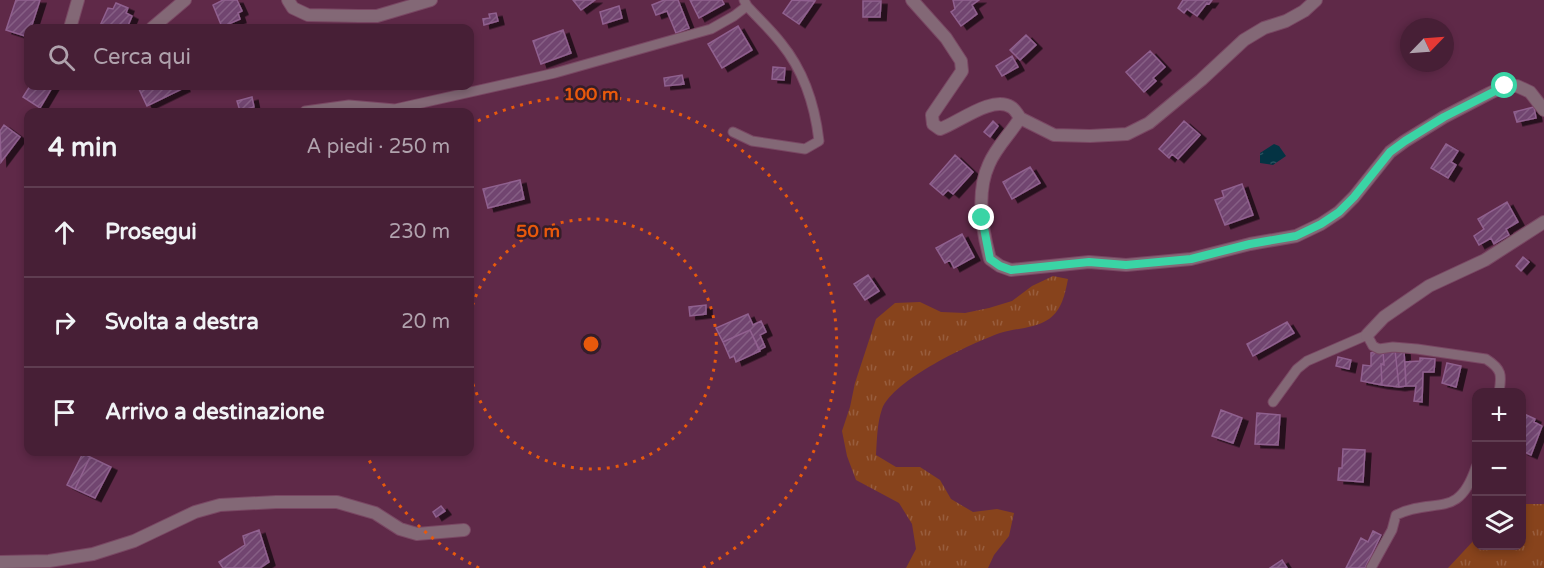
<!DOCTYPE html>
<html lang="it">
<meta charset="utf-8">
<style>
body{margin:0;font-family:"Varela Round",sans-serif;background:#4e273e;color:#f1f3f6}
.controls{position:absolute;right:18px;bottom:18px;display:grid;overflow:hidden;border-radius:12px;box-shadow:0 3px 9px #0003}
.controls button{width:54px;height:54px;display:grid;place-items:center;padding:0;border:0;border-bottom:2px solid #5f3d51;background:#471f36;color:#f1f3f6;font:30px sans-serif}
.compass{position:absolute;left:1400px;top:18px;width:54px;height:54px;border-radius:50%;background:#471f36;box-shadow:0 3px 9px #0003;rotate:65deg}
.stop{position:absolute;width:18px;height:18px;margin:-14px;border:4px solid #3ad4a5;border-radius:50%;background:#fff}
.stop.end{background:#3ad4a5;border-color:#fff;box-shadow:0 2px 6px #0008}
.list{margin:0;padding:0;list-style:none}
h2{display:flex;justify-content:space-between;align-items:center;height:78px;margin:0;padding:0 24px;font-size:26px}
h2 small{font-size:20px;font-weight:400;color:#b0a2ad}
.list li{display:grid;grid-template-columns:39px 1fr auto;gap:18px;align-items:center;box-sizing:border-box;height:90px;padding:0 24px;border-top:2px solid #5f3d51}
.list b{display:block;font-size:22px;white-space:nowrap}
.list em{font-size:20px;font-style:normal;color:#b0a2ad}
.icon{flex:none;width:33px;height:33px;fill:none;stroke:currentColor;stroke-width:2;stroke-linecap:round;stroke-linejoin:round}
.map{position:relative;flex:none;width:1544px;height:568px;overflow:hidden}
.search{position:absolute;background:#471f36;box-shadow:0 3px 9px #0003;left:24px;top:24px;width:450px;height:66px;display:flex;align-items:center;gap:15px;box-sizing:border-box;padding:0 21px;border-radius:12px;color:#b0a2ad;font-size:22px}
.panel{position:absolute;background:#471f36;box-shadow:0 3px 9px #0003;left:24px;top:108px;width:450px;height:348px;border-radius:12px}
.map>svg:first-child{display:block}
.grass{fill:url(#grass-tufts)}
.water{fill:url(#water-ripples)}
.building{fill:url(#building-hatch);stroke:#90618f;stroke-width:1.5;filter:url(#shadow)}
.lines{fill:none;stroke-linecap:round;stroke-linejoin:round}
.service-casing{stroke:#794763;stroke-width:11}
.minor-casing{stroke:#794763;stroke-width:14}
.service{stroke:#836876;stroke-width:9}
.minor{stroke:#836876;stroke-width:12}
.route{stroke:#3ad4a5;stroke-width:8}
.ring{fill:none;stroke:#e8590c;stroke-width:3;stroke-dasharray:3 6}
.centre{fill:#e8590c;stroke:#351d2a;stroke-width:3}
.ring-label{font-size:18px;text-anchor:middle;font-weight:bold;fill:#e8590c;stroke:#351d2a;stroke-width:5;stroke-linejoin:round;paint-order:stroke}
</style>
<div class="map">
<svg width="1544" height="568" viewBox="0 0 1544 568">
<defs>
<pattern id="grass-tufts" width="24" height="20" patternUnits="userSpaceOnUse" patternTransform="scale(1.5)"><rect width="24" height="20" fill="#87431c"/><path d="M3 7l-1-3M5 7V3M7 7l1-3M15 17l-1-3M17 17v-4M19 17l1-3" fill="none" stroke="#985d3d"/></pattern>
<pattern id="water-ripples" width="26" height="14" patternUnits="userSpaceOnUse" patternTransform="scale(1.5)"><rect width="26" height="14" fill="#043343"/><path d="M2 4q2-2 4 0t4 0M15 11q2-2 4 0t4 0" fill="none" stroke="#29505e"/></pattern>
<pattern id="building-hatch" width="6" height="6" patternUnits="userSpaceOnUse" patternTransform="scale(1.5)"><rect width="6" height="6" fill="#714470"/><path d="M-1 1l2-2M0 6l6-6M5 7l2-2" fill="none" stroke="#865e84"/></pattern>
<filter id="shadow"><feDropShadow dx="6" dy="3.5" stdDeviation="0" flood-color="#0009"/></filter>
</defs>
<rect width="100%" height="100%" fill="#5f2948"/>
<path class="grass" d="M 1053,276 L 1068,279 C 1065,294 1062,310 1049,319 C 1034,329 1016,328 1000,333 C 970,344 894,379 882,409 C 877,423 877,440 876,455 L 896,467 L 920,467 L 940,480 L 951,499 L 973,512 L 997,509 L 1014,513 L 1009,536 L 994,555 L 988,568 L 906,568 L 916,549 L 912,524 L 899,503 L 856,480 L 847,456 L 842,431 L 850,407 L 855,383 L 876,319 L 895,303 L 920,302 L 941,312 L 965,313 L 989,308 L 1012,301 L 1032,286 Z
M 1522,504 L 1544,504 L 1544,568 L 1448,568 L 1476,538 L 1476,546 L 1522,546 Z"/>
<path class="water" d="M 1274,144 L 1279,146 L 1286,156 L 1273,165 L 1260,163 L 1260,153 Z"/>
<path class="building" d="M 16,0 L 40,0 L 31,28 L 28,28 L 28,37 L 6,30 Z
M 223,0 L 237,0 L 242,11 L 238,13 L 240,19 L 222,27 L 213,5 Z
M 573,0 L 595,0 L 581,10 Z
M 664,0 L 678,0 L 689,28 L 676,33 L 667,11 L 656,15 L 652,5 Z
M 690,0 L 722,0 L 724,4 L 699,18 Z
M 792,0 L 815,1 L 799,24 L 783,13 Z
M 953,0 L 979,0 L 972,5 L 977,14 L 961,26 L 951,12 L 955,9 Z
M 1183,0 L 1212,0 L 1209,4 L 1207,3 L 1197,16 L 1187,9 L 1184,13 L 1178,8 Z
M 863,1 L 881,1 L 880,17 L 863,17 Z
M 116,3 L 128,8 L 126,13 L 132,16 L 127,28 L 99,28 L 108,8 L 113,9 Z
M 619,6 L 622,18 L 603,24 L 600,12 Z
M 496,13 L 498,21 L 484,25 L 483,19 L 490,18 L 489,14 Z
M 738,26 L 752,50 L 722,68 L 708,44 Z
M 563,30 L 571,53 L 541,64 L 533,41 Z
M 1026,35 L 1036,45 L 1020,60 L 1010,50 Z
M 1150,51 L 1165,67 L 1153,78 L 1156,81 L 1144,92 L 1126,72 Z
M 1012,56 L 1018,67 L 1002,76 L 996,66 Z
M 773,67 L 785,68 L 784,80 L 772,79 Z
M 682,75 L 684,84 L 665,86 L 664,78 Z
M 30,86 L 53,86 L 40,108 L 23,97 Z
M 145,86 L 183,86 L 184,88 L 147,106 L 139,89 Z
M 252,97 L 254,107 L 240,111 L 237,101 Z
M 1534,107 L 1536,118 L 1517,122 L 1514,112 Z
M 993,121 L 998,126 L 990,137 L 984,132 Z
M 1184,121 L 1200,135 L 1178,159 L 1172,154 L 1169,158 L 1159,149 Z
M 4,125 L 20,137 L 1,162 L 0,131 Z
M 1446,144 L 1458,151 L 1451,162 L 1456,165 L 1448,178 L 1431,168 Z
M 955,155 L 973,172 L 953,194 L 948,190 L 943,195 L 930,184 Z
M 1030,167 L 1040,183 L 1012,199 L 1003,182 Z
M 520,180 L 524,199 L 488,208 L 483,189 Z
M 1242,184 L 1253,215 L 1225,225 L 1215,200 L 1224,197 L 1222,191 Z
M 1507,202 L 1518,222 L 1506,229 L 1509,235 L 1494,244 L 1491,238 L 1479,245 L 1474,236 L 1484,229 L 1478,219 Z
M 962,234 L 974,257 L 954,268 L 950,260 L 945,263 L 936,248 Z
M 1523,257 L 1529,262 L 1521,271 L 1516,266 Z
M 868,275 L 879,291 L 865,300 L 854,284 Z
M 706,305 L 706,314 L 690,316 L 689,307 Z
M 748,314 L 753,325 L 761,321 L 766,332 L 760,335 L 765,347 L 759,350 L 750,330 L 723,342 L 716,328 Z
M 1287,322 L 1294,333 L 1253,356 L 1247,344 Z
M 750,330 L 760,351 L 736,362 L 734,356 L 730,358 L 723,342 Z
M 1395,350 L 1404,351 L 1406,386 L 1399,387 Z
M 1395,350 L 1399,387 L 1382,385 L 1381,364 L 1384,365 L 1383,351 Z
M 1383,351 L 1384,365 L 1381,364 L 1382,385 L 1361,381 L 1363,365 L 1371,366 L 1371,353 Z
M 1338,357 L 1351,360 L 1349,369 L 1336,366 Z
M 1420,358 L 1435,359 L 1434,372 L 1423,372 L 1422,402 L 1414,401 L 1416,386 L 1406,386 L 1405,362 L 1420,361 Z
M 1447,363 L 1461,366 L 1456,387 L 1442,383 Z
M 1221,410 L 1242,418 L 1233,443 L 1212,436 Z
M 1257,413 L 1280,415 L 1278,445 L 1255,444 Z
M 1522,413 L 1535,419 L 1534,422 L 1542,426 L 1531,455 L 1522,451 Z
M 1343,449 L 1365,450 L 1363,482 L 1338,480 L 1339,468 L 1342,468 Z
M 83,453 L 90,457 L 75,489 L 67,485 Z
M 90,457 L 111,467 L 95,498 L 75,489 Z
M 441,506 L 445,511 L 436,517 L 433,512 Z
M 259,530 L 269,562 L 260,568 L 223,568 L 219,562 L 245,545 L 243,536 Z
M 1373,531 L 1381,535 L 1365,568 L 1346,568 L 1361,538 L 1368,542 Z
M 1282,560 L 1287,568 L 1270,568 Z"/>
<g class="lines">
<defs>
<path id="service" d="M 305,111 L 349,105 L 395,109 L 555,73 L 711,29 L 734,16 L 747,6 L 744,0
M 733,132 L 752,141 L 805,149 L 819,141 C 815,106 804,71 781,43 C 771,30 758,18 747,6
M 1273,402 L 1297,369 L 1307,361 L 1367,335 L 1373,346 L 1379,349 L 1393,347 L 1417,349 L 1486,359 C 1502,369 1502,375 1499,392
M 1371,568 L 1392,530 L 1396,515 C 1435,496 1458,521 1476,467"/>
<path id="minor" d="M 288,0 L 293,8 L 308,15 L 359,16 L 377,16 L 431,0
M 912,0 L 946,38 L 961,61 L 962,71 L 932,115 L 933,124 L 940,129 C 958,123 992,95 1011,107 C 1015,109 1018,115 1020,118 C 1011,133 996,147 989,164 C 976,192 982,230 990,259 L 1000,266 L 1011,270 L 1089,262 L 1126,265 L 1191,259 L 1250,244 L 1296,236 L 1321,224 L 1339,212 L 1354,197 L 1390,152 L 1405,141 L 1444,117 L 1490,93 L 1505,86 L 1517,86 L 1530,92 L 1544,110
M 70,28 L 78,0
M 152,28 L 185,0
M 1020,118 L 1054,135 L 1090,136 L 1127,134 L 1149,123 L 1201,80 L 1244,40 L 1264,28 L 1286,21 L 1304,11 L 1316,0
M 1367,335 L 1384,317 L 1429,286 L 1485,260 L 1544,222
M 0,562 L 49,561 L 93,554 L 134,541 L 195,512 L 220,505 L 276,502 L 337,502 L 375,513 L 400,529 L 417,534 L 464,530"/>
</defs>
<use href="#service" class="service-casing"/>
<use href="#minor" class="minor-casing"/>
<use href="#service" class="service"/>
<use href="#minor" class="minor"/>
</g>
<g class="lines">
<path class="route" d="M 982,218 L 990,259 L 1000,266 L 1011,270 L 1089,262 L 1126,265 L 1191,259 L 1250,244 L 1296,236 L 1321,224 L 1339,212 L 1354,197 L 1390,152 L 1405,141 L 1444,117 L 1505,86"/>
</g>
<g class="ring">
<path d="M470 314A125 125 0 1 1 470 374"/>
<path d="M479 568A250 250 0 0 1 365 452M470 125A250 250 0 1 1 703 568"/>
</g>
<circle cx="591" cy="344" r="9" class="centre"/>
<g class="ring-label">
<text x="591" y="100">100 m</text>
<text x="538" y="237">50 m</text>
</g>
</svg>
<div class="controls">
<button>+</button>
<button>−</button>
<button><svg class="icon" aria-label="layers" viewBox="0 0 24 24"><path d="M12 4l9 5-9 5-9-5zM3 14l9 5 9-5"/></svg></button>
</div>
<svg class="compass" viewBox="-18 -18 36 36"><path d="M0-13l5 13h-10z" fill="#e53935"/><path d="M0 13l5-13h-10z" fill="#b0a2ad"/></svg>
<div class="stop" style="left:1505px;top:86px"></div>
<div class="stop end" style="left:982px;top:218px"></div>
<div class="search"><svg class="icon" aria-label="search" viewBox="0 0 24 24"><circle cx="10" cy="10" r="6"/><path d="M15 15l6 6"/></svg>Cerca qui</div>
<section class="panel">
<h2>4 min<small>A piedi · 250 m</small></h2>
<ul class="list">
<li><svg class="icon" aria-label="ahead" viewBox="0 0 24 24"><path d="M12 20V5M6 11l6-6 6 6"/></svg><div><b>Prosegui</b></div><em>230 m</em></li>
<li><svg class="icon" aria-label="right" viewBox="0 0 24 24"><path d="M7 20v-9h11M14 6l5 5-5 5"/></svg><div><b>Svolta a destra</b></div><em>20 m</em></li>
<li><svg class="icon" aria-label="arrive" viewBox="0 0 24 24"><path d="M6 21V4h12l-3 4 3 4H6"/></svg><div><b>Arrivo a destinazione</b></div></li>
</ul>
</section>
</div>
